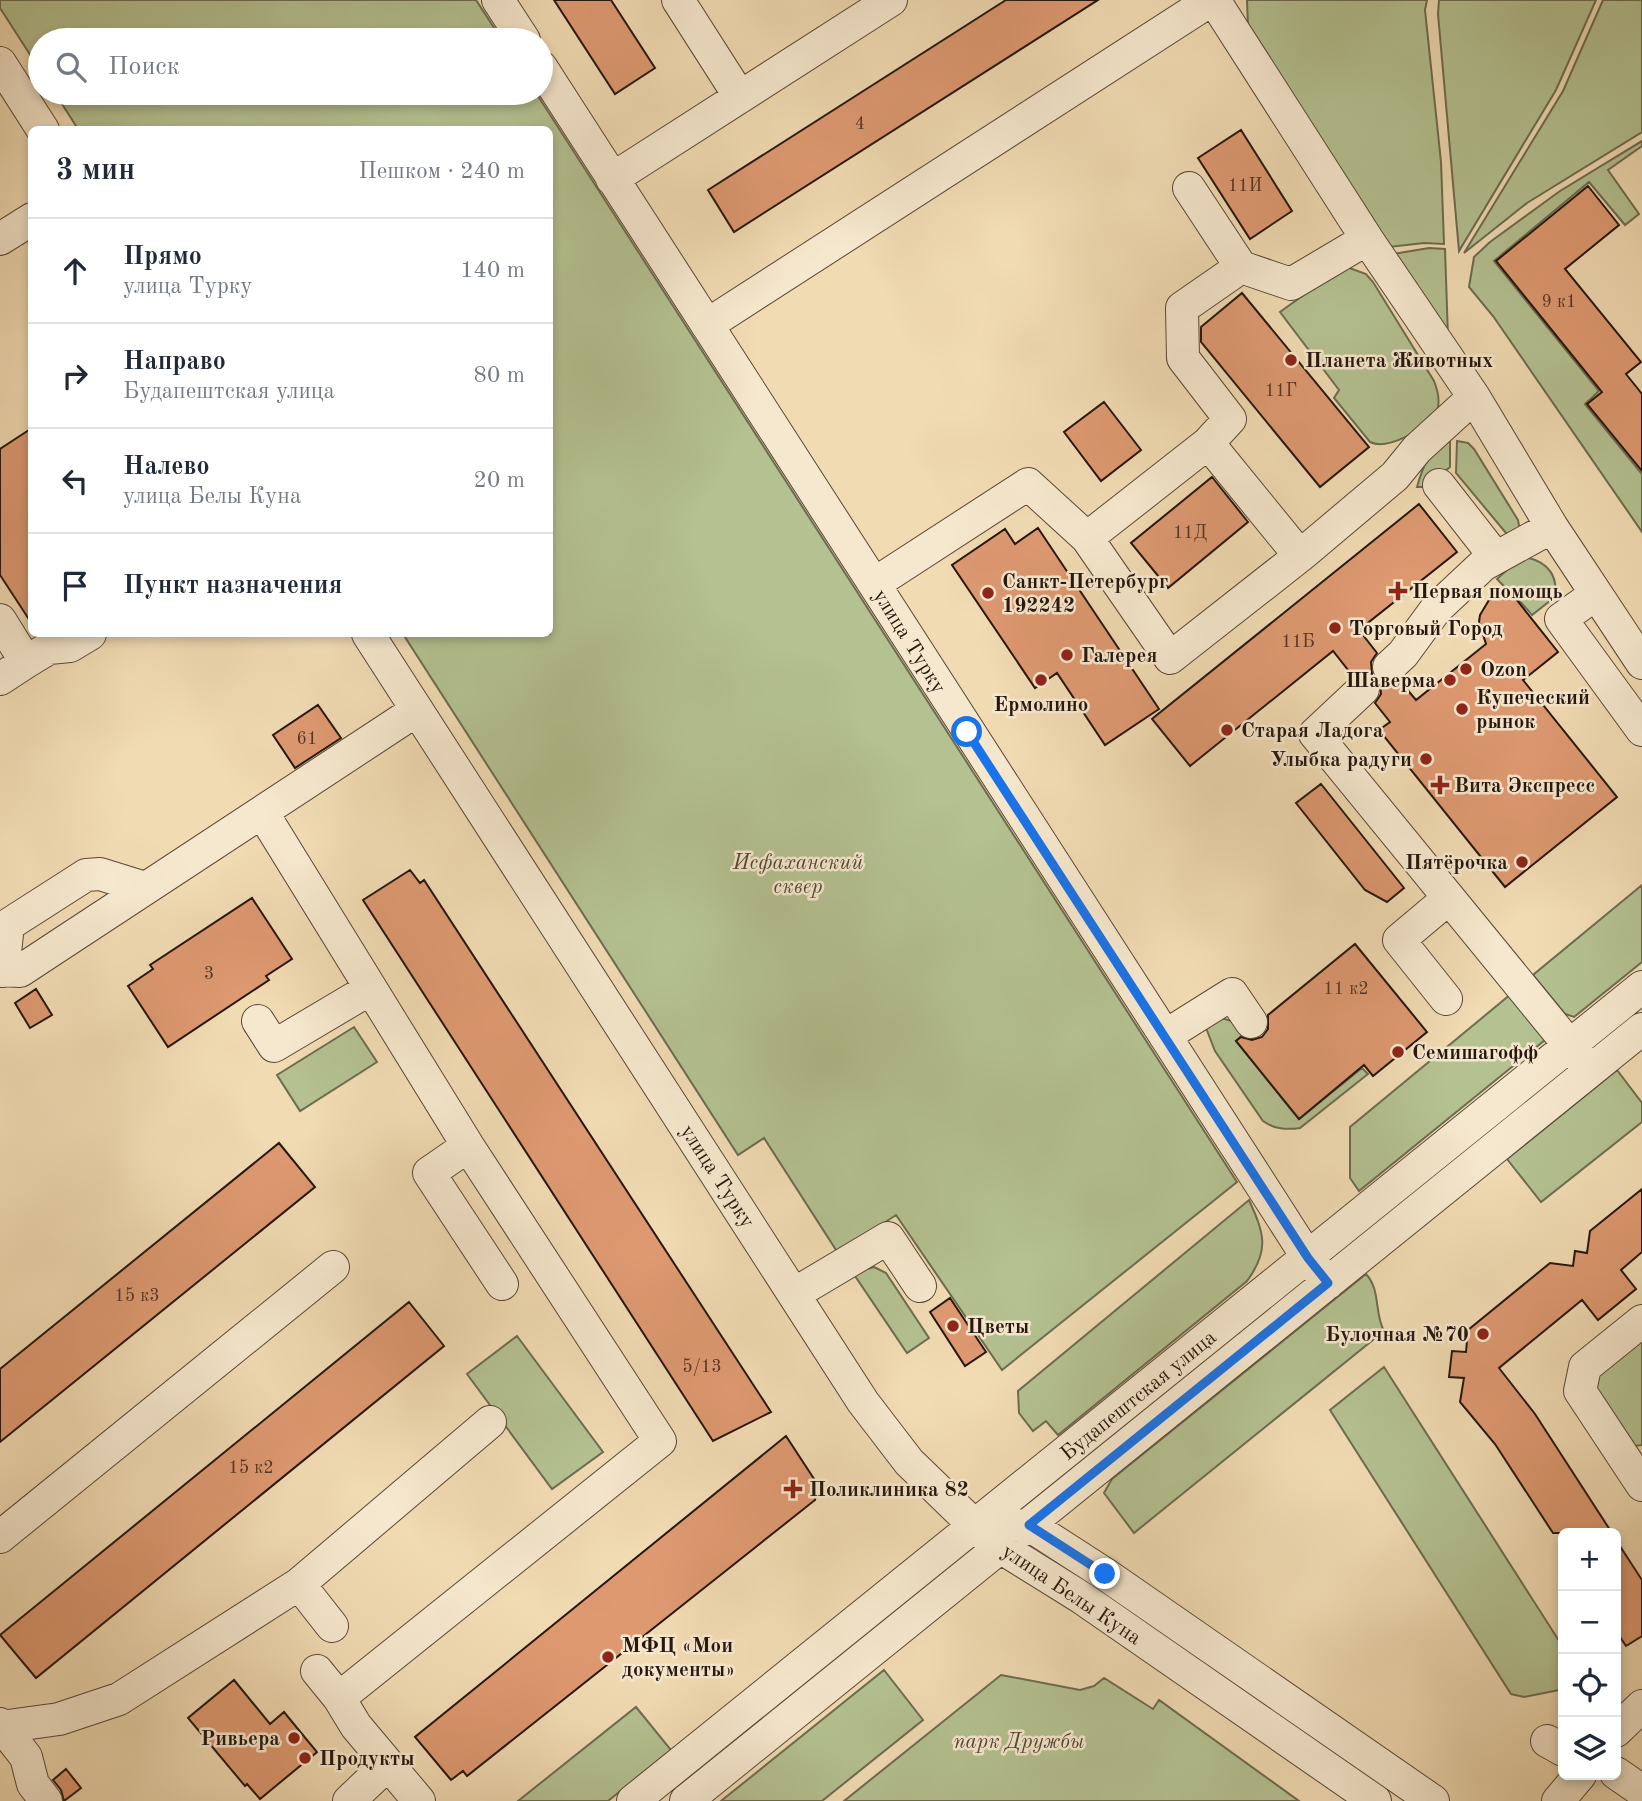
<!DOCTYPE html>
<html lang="ru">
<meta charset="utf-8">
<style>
body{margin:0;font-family:"Old Standard TT",serif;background:#f2f2f3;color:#1f2937}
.controls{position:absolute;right:21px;bottom:21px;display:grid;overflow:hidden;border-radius:10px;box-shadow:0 4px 10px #0003}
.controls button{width:63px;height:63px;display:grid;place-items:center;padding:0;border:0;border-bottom:2px solid #e0e1e3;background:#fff;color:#1f2937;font:35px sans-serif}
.stop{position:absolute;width:21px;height:21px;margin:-16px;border:5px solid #1a73e8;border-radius:50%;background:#fff}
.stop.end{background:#1a73e8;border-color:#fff;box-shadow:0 2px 7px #0008}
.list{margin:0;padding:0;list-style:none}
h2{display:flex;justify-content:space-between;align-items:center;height:91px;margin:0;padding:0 28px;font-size:30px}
h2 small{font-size:23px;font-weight:400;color:#747a83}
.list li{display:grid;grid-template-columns:46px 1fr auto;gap:21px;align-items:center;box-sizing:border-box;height:105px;padding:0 28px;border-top:2px solid #e0e1e3}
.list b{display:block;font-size:26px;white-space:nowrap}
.list p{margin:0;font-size:23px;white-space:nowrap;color:#747a83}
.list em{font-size:23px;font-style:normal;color:#747a83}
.icon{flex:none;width:38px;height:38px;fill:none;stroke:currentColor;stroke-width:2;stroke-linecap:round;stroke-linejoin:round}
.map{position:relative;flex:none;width:1642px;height:1801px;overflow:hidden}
.search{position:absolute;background:#fff;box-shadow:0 4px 10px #0003;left:28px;top:28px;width:525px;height:77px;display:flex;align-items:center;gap:18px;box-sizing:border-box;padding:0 24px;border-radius:38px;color:#747a83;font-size:26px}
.panel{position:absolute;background:#fff;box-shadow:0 4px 10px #0003;left:28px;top:126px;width:525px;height:511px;border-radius:10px}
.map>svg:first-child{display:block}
.green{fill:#b4c191;stroke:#6d6c50;stroke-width:2}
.building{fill:#de9971;stroke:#26160e;stroke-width:2}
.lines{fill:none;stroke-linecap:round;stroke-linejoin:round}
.minor-casing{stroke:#594737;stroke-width:34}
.minor{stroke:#f6e8ce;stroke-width:32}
.route{stroke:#1a73e8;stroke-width:9}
.poi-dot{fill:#8f2418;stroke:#f6e8ce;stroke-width:2.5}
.labels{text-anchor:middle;stroke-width:5;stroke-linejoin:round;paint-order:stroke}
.number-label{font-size:18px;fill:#543727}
.poi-label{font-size:21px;font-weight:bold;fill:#26160e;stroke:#f6e8ce;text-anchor:start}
.street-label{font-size:21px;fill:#26160e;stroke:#f6e8ce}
.park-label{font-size:21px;font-style:italic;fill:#514935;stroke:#f6e8ce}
</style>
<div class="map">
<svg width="1642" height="1801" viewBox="0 0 1642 1801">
<rect width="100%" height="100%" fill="#f1dbb3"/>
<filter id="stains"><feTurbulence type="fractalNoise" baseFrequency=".00286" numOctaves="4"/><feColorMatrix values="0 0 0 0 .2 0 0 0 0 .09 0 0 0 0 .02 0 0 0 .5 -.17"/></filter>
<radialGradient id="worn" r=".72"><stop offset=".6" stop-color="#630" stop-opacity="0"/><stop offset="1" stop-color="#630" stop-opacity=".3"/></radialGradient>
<path class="green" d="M 0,0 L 476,0 L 502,40 L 40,40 L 40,70 L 0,8 Z
M 1247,0 L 1427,0 L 1425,10 L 1441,162 L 1444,244 L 1424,243 L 1389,247 L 1248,26 Z
M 1439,0 L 1596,0 L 1556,90 L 1459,251 L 1438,14 Z
M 1603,0 L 1642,0 L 1642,132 L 1527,203 L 1464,253 L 1563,91 Z
M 55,93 L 536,93 L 1237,1182 L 1002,1370 L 896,1215 L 838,1253 L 764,1138 L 738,1155 L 403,634 L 550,634 L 550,130 L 78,129 Z
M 1642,141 L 1642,146 L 1608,170 L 1639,214 L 1625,225 L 1589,182 L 1494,261 L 1599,391 L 1585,404 L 1642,474 L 1642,532 L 1493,316 L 1469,287 L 1474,257 L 1490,242 L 1560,191 Z
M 1429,248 L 1445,249 L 1448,337 L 1393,254 Z
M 1344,266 L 1366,274 L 1373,282 L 1434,381 C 1438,391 1441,405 1435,415 C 1425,429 1387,451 1370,442 L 1334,398 L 1339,390 L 1280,312 Z
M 1450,441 L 1450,467 L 1425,487 L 1417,487 C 1423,466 1429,449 1450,441 Z
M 1457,441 L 1468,443 L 1474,449 L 1518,520 L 1520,531 L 1511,539 L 1456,473 Z
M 1529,558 C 1549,563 1558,577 1555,597 L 1532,615 C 1521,601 1509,592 1497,579 L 1508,569 L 1506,565 L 1521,559 Z
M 1642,885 L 1642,962 L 1574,1017 L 1565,1014 L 1533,975 Z
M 1511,994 L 1545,1040 L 1359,1191 L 1350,1178 L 1350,1127 Z
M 1221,1018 L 1232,1021 L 1242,1035 L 1236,1041 L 1299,1119 L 1362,1068 L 1368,1074 L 1300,1128 C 1287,1130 1274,1129 1263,1121 L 1215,1051 L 1206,1028 Z
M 354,1027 L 377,1062 L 300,1111 L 277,1075 Z
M 1617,1070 L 1642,1103 L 1642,1122 L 1541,1202 L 1507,1159 Z
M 1249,1200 C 1264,1233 1270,1250 1247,1281 L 1058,1435 L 1046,1421 L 1033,1431 L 1019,1413 L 1018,1391 Z
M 874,1267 L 886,1273 L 929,1338 L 907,1353 L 853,1273 Z
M 1366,1274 C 1381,1290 1374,1313 1384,1331 L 1134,1533 L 1104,1493 L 1112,1479 Z
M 517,1336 L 603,1452 L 552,1489 L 467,1374 Z
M 1642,1336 L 1642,1445 L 1627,1447 L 1594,1399 L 1595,1374 Z
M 1384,1367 L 1563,1647 L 1563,1687 L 1559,1690 L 1524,1697 L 1511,1694 L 1330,1410 Z
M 884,1670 L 923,1720 L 822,1801 L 721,1801 Z
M 1001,1675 L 1080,1690 L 1094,1686 L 1104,1678 L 1153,1709 L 1159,1700 L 1299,1801 L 844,1801 Z
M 636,1707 L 671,1750 L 608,1801 L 518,1801 Z"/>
<path class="building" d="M 554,0 L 611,0 L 655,68 L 615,94 Z
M 1006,0 L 1098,0 L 734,232 L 708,190 Z
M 1241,130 L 1292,211 L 1250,239 L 1198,158 Z
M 1588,186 L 1619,225 L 1565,269 L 1641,362 L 1626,374 L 1642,394 L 1642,471 L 1587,404 L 1602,392 L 1496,261 Z
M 1242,293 L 1369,447 L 1320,487 L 1201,342 L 1201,327 Z
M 1104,402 L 1141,450 L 1101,481 L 1064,432 Z
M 32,428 L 32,624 L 0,575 L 0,449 Z
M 1212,477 L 1248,522 L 1168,588 L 1131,543 Z
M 1419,504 L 1457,552 L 1359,630 L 1377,653 L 1371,662 L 1372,674 L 1360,671 L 1352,675 L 1333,651 L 1190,766 L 1152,719 Z
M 1038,528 L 1159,709 L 1105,745 L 1057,673 L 1035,688 L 952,565 L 1005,529 L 1015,544 Z
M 1500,596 L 1516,599 L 1558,652 L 1523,680 L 1617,797 L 1505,887 L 1379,730 L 1390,722 L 1375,703 L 1381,694 L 1380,682 L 1392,685 L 1400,681 L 1416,700 L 1486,644 L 1479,622 L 1480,615 L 1489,600 Z
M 318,705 L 341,738 L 295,768 L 273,735 Z
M 1321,784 L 1404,888 L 1387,902 L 1365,890 L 1296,803 Z
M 410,870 L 420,883 L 424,880 L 771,1412 L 713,1441 L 363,900 Z
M 252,898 L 292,959 L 266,976 L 269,980 L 168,1047 L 128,986 L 153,969 L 150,965 Z
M 1355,944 L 1427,1032 L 1373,1076 L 1364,1065 L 1299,1119 L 1236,1041 L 1241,1037 L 1252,1040 L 1262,1037 L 1268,1029 L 1268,1015 Z
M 36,989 L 52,1015 L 30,1028 L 15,1003 Z
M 279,1143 L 315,1187 L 0,1442 L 0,1369 Z
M 1642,1189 L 1642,1252 L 1621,1270 L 1636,1289 L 1598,1320 L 1582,1300 L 1499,1368 L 1535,1414 L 1612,1533 L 1553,1533 L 1495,1444 L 1460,1402 L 1464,1378 L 1449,1377 L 1452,1351 L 1466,1352 L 1468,1330 L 1550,1263 L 1573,1266 L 1575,1251 L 1587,1253 L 1590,1231 Z
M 950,1298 L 986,1352 L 965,1366 L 930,1312 Z
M 409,1302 L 444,1346 L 36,1678 L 0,1635 Z
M 786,1436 L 818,1485 L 815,1500 L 467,1776 L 463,1771 L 451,1780 L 415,1737 Z
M 1616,1540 L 1642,1580 L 1642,1636 L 1626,1646 L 1616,1631 Z
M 234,1680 L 270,1724 L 284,1712 L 317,1752 L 260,1799 L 247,1784 L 245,1786 L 188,1718 Z
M 66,1769 L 81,1788 L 64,1801 L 61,1790 L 53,1780 Z"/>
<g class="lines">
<defs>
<path id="minor" d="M 498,0 L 524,40
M 678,0 L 740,97
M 1214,0 L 1367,239 L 1474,397 L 1552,527 L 1642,663
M 0,63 L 43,130
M 541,67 L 1258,1180 L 1308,1258 L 1328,1283
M 612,179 L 891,0
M 1189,188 L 1241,267 L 1291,284 L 1367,239
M 0,239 L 32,219
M 707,325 L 1211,0
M 1208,443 L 1230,419 L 1183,358 L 1182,308 L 1241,267
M 1439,485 L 1496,558
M 1300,556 L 1208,443 L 1087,538 L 1170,658 L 1300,556 L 1395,476 L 1417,449 L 1474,397
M 874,584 L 1028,484 L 1087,538
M 1596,594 L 1561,619 L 1642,730
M 0,620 L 26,662 L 0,679
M 368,634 L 863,1402 L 909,1462 L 975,1526 L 1000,1547 L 1082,1598 L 1375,1801
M 26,662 L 49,648 L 70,646 L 90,634
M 1389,667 L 1403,654 L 1436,609 L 1483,565 L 1552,527
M 1363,689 L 1315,734 L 1583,1062
M 262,812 L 468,1146 L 660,1441 L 339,1698
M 0,970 L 20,971 L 417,710
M 3,971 L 8,925 L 86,875 L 100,874 L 145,888
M 1446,999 L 1399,940 L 1449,898
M 258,1021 L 274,1046 L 370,989
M 1165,1036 L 1232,994 L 1251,1022
M 468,1146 L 429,1173 L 502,1284
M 794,1294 L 888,1238 L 920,1286
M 1642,1321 L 1585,1367 L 1580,1391 L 1642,1485
M 1008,1526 L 1029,1525 L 1105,1574 L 1433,1801
M 0,1537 L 333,1267
M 299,1584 L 332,1626
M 317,1671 L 339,1698 L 356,1726 L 419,1801
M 0,1724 L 26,1757 L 33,1784 L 46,1801
M 2,1727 L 59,1719 L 119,1699 L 299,1584 L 490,1422
M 1616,1731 L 1642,1706
M 1547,1741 L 1563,1750
M 1616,1773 L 1642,1791
M 349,1801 L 388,1764
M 633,1801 L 1642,987
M 686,1801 L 1642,1029
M 1558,1801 L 1580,1775"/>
</defs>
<use href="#minor" class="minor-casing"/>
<use href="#minor" class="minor"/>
</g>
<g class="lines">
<path class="route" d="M 967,732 L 1308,1258 L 1328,1283 L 1029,1525 L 1105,1574"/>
</g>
<g class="poi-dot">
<circle cx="1291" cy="360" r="7"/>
<path d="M1394.5 580.5h7v7h7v7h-7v7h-7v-7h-7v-7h7z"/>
<circle cx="988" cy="593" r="7"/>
<circle cx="1335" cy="628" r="7"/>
<circle cx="1067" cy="655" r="7"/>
<circle cx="1466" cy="669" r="7"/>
<circle cx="1041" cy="680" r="7"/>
<circle cx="1450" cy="680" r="7"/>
<circle cx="1462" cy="709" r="7"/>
<circle cx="1227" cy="730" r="7"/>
<circle cx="1426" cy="759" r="7"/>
<path d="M1436.5 774.5h7v7h7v7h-7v7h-7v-7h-7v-7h7z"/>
<circle cx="1522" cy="862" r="7"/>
<circle cx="1398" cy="1052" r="7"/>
<circle cx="953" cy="1326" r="7"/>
<circle cx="1483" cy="1334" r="7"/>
<path d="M789.5 1478.5h7v7h7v7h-7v7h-7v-7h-7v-7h7z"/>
<circle cx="608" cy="1657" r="7"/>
<circle cx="294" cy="1738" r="7"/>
<circle cx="305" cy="1758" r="7"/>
</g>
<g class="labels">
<g class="number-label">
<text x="860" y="129">4</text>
<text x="1245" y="191">11И</text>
<text x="1559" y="307">9 к1</text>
<text x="1281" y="396">11Г</text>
<text x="1190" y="538">11Д</text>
<text x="1298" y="647">11Б</text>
<text x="307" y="744">61</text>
<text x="209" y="979">3</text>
<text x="1346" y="994">11 к2</text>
<text x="137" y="1301">15 к3</text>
<text x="702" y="1372">5/13</text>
<text x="251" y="1473">15 к2</text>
</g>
<g class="poi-label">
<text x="1305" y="367">Планета Животных</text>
<text x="1002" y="588">Санкт-Петербург<tspan x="1002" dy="24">192242</tspan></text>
<text x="1412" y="598">Первая помощь</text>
<text x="1349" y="635">Торговый Город</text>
<text x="1081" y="662">Галерея</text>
<text x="1480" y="676">Ozon</text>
<text x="1436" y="687" text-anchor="end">Шаверма</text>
<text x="1476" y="704">Купеческий<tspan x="1476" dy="24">рынок</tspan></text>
<text x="1041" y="711" text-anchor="middle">Ермолино</text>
<text x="1241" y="737">Старая Ладога</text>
<text x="1412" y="766" text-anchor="end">Улыбка радуги</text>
<text x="1454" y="792">Вита Экспресс</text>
<text x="1508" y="869" text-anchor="end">Пятёрочка</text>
<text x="1412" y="1059">Семишагофф</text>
<text x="967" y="1333">Цветы</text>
<text x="1469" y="1341" text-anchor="end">Булочная №70</text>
<text x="809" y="1496">Поликлиника 82</text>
<text x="622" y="1652">МФЦ «Мои<tspan x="622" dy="24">документы»</tspan></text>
<text x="280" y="1745" text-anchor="end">Ривьера</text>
<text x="319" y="1765">Продукты</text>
</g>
<g class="street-label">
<text transform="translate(910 641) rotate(58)" y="7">улица Турку</text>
<text transform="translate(718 1176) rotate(57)" y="7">улица Турку</text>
<text transform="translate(1138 1395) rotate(-39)" y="7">Будапештская улица</text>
<text transform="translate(1072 1594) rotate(34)" y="7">улица Белы Куна</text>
</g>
<g class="park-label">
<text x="798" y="869">Исфаханский<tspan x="798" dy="24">сквер</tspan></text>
<text x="1019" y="1748">парк Дружбы</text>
</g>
</g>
<rect width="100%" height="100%" filter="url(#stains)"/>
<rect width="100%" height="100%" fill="url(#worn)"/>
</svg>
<div class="controls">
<button>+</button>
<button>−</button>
<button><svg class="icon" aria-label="locate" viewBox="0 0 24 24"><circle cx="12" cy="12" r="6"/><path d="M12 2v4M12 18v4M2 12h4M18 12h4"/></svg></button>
<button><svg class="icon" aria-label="layers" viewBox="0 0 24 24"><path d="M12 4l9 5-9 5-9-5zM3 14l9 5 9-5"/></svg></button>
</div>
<div class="stop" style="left:967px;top:732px"></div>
<div class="stop end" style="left:1105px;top:1574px"></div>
<div class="search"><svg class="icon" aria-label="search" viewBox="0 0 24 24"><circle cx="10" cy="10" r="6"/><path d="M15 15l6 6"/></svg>Поиск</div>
<section class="panel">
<h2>3 мин<small>Пешком · 240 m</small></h2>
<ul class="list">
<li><svg class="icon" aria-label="ahead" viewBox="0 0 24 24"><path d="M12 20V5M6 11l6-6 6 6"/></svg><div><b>Прямо</b><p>улица Турку</p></div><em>140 m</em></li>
<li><svg class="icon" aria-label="right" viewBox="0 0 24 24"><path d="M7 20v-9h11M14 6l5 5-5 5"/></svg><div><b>Направо</b><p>Будапештская улица</p></div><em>80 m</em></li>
<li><svg class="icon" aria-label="left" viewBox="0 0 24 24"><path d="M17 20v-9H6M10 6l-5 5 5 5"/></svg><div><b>Налево</b><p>улица Белы Куна</p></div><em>20 m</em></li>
<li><svg class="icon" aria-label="arrive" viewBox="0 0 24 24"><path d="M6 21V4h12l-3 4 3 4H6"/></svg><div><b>Пункт назначения</b></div></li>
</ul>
</section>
</div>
